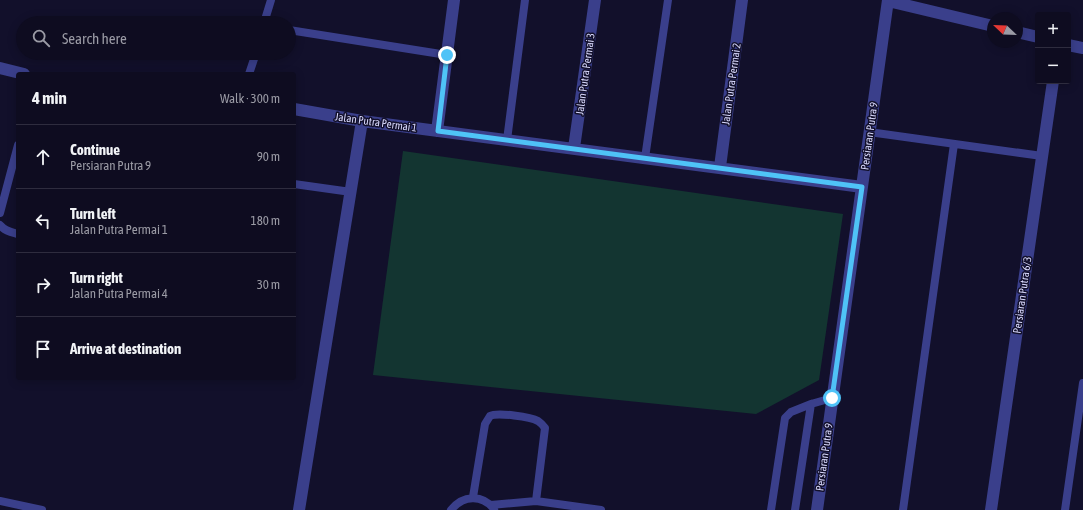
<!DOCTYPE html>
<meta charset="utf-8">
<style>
body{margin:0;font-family:"Asap Condensed",sans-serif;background:#171529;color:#f1f3f6}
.controls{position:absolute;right:12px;top:12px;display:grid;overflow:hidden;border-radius:4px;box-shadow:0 2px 10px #0003}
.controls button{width:36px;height:36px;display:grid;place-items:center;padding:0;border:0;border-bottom:1px solid #2e2c3e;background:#0e0c20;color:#f1f3f6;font:20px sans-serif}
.compass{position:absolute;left:987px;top:12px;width:36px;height:36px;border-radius:50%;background:#0e0c20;box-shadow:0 2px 10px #0003;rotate:293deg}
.stop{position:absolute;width:12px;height:12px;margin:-9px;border:3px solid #4fc3f7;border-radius:50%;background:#fff}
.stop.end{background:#4fc3f7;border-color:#fff;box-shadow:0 1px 4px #0008}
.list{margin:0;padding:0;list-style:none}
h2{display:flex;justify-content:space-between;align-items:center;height:52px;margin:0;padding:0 16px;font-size:17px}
h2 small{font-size:13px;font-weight:400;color:#9b9ba5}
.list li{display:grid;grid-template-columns:26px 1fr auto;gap:12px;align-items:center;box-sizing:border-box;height:64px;padding:0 16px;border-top:1px solid #2e2c3e}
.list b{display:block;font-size:15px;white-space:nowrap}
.list p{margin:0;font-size:13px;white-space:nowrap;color:#9b9ba5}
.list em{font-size:13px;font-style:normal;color:#9b9ba5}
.icon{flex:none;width:22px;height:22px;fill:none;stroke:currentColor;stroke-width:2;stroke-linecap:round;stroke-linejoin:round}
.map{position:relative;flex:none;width:1083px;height:510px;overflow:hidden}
.search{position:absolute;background:#0e0c20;box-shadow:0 2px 10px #0003;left:16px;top:16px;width:280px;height:44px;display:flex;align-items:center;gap:10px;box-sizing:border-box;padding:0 14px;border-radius:22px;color:#9b9ba5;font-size:15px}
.panel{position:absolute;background:#0e0c20;box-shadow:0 2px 10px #0003;left:16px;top:72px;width:280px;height:308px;border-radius:4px}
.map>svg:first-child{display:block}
.green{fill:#133531}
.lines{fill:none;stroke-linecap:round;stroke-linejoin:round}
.lane{stroke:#3a3f8b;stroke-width:8}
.street{stroke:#3a3f8b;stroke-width:12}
.route{stroke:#4fc3f7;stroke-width:5}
.labels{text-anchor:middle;stroke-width:3;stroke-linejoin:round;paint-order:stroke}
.street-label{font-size:11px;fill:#dbdbff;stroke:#12102b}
</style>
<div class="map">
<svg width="1083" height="510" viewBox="0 0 1083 510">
<rect width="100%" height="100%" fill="#12102b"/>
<path class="green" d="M 403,151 L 843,214 L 819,380 L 756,414 L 373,375 Z"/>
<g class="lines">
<path class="lane" d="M 264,23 L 271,0
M 289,30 L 447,55
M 249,74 L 256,53
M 869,132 L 1042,156
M 507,140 L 525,0
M 645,158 L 668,0
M 294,184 L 351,192
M 0,213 L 18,145
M 0,225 C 5,231 11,232 18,234
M 473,497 L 485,424 L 490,416 C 497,412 531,417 538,421 C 541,423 543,425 545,428 L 536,501
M 0,501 L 42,510
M 491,505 L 536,501 L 601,510
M 451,510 C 463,495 482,494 494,509
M 771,510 L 785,418 L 791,412 L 811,404
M 795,510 L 811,404 L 832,398
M 903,510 L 954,144
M 1065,510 L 1083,383"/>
<path class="street" d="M 888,1 L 993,26
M 1017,32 L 1038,37
M 1068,45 L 1083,48
M 0,68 L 24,74
M 294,109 L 362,121 L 862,187
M 437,131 L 454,0
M 574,148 L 595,0
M 720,167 L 742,0
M 299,510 L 362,121
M 817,510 L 888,0
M 991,510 L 1053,81"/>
</g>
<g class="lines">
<path class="route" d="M 447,55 L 438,131 L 862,187 L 832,398"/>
</g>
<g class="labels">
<g class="street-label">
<text transform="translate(585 74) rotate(-82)" y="4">Jalan Putra Permai 3</text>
<text transform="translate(731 84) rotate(-82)" y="4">Jalan Putra Permai 2</text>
<text transform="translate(376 122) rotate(8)" y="4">Jalan Putra Permai 1</text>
<text transform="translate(869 136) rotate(-82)" y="4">Persiaran Putra 9</text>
<text transform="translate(1022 295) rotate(-82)" y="4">Persiaran Putra 6/3</text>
<text transform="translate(824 457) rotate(-82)" y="4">Persiaran Putra 9</text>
</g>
</g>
</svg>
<div class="controls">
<button>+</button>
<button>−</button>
</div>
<svg class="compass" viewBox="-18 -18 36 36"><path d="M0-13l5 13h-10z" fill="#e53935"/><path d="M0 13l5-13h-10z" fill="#9b9ba5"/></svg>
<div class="stop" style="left:832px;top:398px"></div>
<div class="stop end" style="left:447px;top:55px"></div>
<div class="search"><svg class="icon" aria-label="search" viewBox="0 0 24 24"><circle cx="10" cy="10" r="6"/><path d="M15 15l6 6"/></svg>Search here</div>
<section class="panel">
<h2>4 min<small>Walk · 300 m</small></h2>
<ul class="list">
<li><svg class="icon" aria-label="ahead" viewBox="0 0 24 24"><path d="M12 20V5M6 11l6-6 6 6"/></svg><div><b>Continue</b><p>Persiaran Putra 9</p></div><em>90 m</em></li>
<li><svg class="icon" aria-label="left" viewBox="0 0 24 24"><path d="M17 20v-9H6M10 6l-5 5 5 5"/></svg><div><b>Turn left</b><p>Jalan Putra Permai 1</p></div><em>180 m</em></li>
<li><svg class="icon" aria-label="right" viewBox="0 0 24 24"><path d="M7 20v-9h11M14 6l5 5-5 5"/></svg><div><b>Turn right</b><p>Jalan Putra Permai 4</p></div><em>30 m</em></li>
<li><svg class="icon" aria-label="arrive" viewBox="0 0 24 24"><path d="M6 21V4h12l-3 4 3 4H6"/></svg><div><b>Arrive at destination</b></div></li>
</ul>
</section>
</div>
